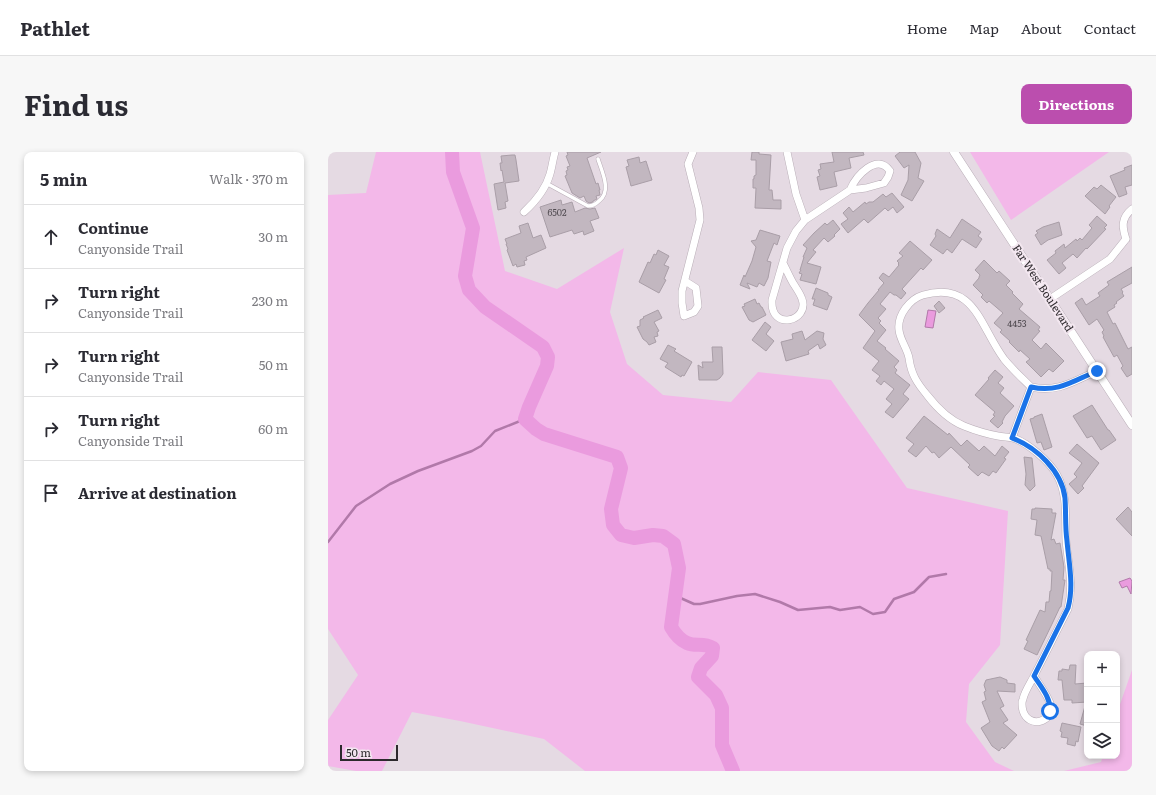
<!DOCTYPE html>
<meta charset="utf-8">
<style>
body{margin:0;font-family:Literata,serif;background:#f7f7f7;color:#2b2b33}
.controls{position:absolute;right:12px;bottom:12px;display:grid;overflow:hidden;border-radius:8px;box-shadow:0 2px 6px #0003}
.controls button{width:36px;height:36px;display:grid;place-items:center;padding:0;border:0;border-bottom:1px solid #e1e1e2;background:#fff;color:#2b2b33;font:20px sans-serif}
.scale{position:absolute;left:12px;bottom:10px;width:58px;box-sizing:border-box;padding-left:4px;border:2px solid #2d292d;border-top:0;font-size:11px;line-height:14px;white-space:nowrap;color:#2d292d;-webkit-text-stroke:3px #f3e7f0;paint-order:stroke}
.stop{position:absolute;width:12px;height:12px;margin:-9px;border:3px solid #1a73e8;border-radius:50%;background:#fff}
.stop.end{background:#1a73e8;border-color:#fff;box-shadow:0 1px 4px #0008}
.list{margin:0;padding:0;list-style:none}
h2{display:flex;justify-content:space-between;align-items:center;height:52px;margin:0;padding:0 16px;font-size:17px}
h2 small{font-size:13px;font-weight:400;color:#7c7c81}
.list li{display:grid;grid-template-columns:26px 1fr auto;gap:12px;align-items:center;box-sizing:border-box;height:64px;padding:0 16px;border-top:1px solid #e1e1e2}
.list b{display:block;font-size:15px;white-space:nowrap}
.list p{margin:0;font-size:13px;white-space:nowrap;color:#7c7c81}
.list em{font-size:13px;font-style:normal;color:#7c7c81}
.icon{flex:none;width:22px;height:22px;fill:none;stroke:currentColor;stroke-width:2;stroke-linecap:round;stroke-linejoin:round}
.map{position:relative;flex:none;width:804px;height:619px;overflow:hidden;border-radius:8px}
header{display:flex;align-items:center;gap:24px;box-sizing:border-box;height:56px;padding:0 20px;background:#fff;border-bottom:1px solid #e1e1e2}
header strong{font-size:19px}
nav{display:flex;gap:22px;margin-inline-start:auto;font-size:14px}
.intro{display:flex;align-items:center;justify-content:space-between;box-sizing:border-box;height:96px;padding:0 24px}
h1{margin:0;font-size:28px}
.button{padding:10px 18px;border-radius:8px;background:#bb4eae;color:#fff;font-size:14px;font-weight:700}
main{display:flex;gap:24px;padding:0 24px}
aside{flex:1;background:#fff;border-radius:8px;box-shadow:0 2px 6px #0003}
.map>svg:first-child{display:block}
.green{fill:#f3b8e9}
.water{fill:#ea9bde;stroke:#b179a9}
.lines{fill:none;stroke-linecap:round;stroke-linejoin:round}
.stream{stroke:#b179a9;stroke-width:2.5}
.river{stroke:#ea9bde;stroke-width:14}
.building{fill:#c2b7c0;stroke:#a99ea7}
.service-casing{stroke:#b9aeb7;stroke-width:4.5}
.minor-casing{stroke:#b9aeb7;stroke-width:8}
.tertiary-casing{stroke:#b9aeb7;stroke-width:9}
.service{stroke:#fff;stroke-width:3.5}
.minor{stroke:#fff;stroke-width:7}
.tertiary{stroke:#fff;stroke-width:8}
.route{stroke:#1a73e8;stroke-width:5}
.labels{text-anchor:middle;stroke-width:4;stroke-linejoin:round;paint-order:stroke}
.number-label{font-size:9px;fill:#524c52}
.street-label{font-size:11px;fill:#2d292d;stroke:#f3e7f0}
</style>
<header>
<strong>Pathlet</strong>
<nav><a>Home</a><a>Map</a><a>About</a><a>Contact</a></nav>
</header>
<div class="intro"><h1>Find us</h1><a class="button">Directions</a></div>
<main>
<aside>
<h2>5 min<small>Walk · 370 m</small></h2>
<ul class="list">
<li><svg class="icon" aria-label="ahead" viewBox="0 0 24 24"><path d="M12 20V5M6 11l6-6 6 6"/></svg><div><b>Continue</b><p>Canyonside Trail</p></div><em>30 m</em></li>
<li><svg class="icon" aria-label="right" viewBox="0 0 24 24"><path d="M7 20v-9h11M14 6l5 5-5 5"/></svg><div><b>Turn right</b><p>Canyonside Trail</p></div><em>230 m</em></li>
<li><svg class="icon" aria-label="right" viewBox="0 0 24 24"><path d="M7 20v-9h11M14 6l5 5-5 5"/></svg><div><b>Turn right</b><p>Canyonside Trail</p></div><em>50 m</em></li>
<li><svg class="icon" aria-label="right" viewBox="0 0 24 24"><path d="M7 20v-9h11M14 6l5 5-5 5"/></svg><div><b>Turn right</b><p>Canyonside Trail</p></div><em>60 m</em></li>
<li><svg class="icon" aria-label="arrive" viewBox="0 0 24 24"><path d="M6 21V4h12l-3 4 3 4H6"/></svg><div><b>Arrive at destination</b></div></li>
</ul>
</aside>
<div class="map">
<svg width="804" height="619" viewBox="0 0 804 619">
<rect width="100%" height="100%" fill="#e5dae3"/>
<path class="green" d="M 48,0 L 152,0 L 177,119 L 229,137 L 296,96 L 282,160 L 299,212 L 335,243 L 403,250 L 430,220 L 503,228 L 579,336 L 680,359 L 672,493 L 641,532 L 638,570 L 667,610 L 686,619 L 257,619 L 216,587 L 132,569 L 84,560 L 54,619 L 28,619 L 0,614 L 0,568 L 30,523 L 0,477 L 0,43 L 38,41 Z
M 642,0 L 781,0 L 683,68 Z
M 804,518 L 804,619 L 736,619 L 773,610 L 775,604 L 789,604 L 789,561 Z"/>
<path class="water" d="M 600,158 L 608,159 L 605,176 L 597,175 Z
M 802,426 L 804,429 L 803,442 L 799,434 L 794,436 L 791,430 Z"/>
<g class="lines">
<path class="stream" d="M 0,390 L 28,354 L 62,332 L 90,319 L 144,299 L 153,294 L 167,279 L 197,267
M 348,444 L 366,452 L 372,452 L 409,444 L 427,442 L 452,450 L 470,458 L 502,455 L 512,458 L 532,455 L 545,462 L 557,460 L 566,447 L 586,440 L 601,425 L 618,422"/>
<path class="river" d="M 124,0 L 125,20 L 145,76 L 137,124 L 141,138 L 157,155 L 215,195 L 220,205 L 219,214 L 201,255 L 197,267 L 208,277 L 216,282 L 289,305 L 293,316 L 283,357 L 285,373 L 293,383 L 306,386 L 325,383 L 335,384 L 346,392 L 351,416 L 343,475 C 347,482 352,488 359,491 C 368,495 375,490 385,496 L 384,504 L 373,516 L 370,525 L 388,543 L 394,556 L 394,593 L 405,619"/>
</g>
<path class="building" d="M 239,0 L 273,0 L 259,6 L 268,32 L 270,31 L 272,38 L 271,38 L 272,43 L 268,44 L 269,47 L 265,49 L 265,50 L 261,51 L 258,49 L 256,44 L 252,46 L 244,41 L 237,24 L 239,23 L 238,19 L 240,18 L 239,15 L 242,14 L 238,4 L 240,3 Z
M 424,0 L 431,0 L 431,2 L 443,3 L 441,38 L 444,38 L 445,48 L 453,48 L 453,57 L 427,56 L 428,36 L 425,36 L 425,27 L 426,27 L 426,24 L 428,23 L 428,8 L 423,8 Z
M 504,0 L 535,0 L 536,3 L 521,6 L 523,16 L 506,20 L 509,34 L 492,38 L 489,25 L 492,24 L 490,18 L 493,17 L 492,12 L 506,10 Z
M 572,0 L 587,0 L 593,11 L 590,26 L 596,29 L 584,49 L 573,43 L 580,28 L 581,13 L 576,16 L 567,4 Z
M 184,3 L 187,3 L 188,8 L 191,29 L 177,31 L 180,49 L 177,50 L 178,56 L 170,58 L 166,32 L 176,30 L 174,18 L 173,19 L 172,11 L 174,11 L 173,4 Z
M 311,5 L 312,11 L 318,9 L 324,28 L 303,34 L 298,15 L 301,14 L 299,8 Z
M 804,13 L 804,33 L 797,35 L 799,42 L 791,45 L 782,24 L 797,18 L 796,16 Z
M 773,33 L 788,45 L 781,54 L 782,55 L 777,62 L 757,44 L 766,35 L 769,37 Z
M 564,41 L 576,55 L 569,61 L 565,55 L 560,59 L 557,56 L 540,71 L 536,67 L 520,81 L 513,72 L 520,67 L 515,61 L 521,55 L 525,60 L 537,50 L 538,52 L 541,50 L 545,50 L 555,42 L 558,45 Z
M 233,48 L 234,53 L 244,50 L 247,60 L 257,56 L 262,57 L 267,56 L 271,66 L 262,69 L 266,79 L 256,83 L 255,79 L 246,82 L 244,78 L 222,85 L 212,55 Z
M 769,64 L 779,73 L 776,76 L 778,77 L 759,97 L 758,96 L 749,106 L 745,102 L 734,111 L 738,116 L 731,122 L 719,108 L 728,101 L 727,99 L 736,92 L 737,96 L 748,87 L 749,89 L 752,86 L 754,88 L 764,76 L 761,73 Z
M 634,67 L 653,80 L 650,84 L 654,87 L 648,96 L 634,87 L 624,101 L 619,97 L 615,102 L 602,93 L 608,84 L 607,82 L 609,77 L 622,86 Z
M 505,68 L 512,77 L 506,83 L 507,84 L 500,90 L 496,86 L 485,98 L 488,100 L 479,111 L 493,115 L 488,132 L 472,128 L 474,122 L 471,121 L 473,118 L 472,118 L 476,105 L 475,105 L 479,96 L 475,93 L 486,81 L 497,71 L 499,73 Z
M 731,70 L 734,83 L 720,88 L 713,93 L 707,83 L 710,81 L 708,79 L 715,75 Z
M 200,71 L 205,86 L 213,83 L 218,96 L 198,105 L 199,108 L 196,109 L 197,113 L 189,115 L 188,112 L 185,114 L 179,98 L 180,97 L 178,92 L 179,92 L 177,87 L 193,81 L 191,74 Z
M 432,78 L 452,84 L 449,93 L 446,91 L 439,109 L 443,110 L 440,126 L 436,134 L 431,131 L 429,135 L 419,131 L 422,137 L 412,133 L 416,123 L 417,125 L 424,109 L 428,95 L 423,89 L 428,88 Z
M 582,89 L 604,108 L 595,118 L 593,116 L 574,137 L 578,141 L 573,147 L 568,143 L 566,143 L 562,140 L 552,152 L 558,157 L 550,166 L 553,169 L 551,171 L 558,178 L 549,189 L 558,196 L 557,197 L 571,209 L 566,215 L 569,218 L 567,221 L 582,233 L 575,242 L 581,247 L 565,266 L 557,260 L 564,252 L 558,247 L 566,237 L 556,229 L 553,233 L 548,229 L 552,224 L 544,218 L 551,209 L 535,196 L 547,179 L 531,163 L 540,151 L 551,138 L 550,138 L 556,131 L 551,126 L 555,121 L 561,125 L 571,113 L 570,112 L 571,111 L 569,109 L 575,104 L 571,101 Z
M 330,98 L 341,104 L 336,113 L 341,115 L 336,127 L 338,128 L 331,141 L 311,130 L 320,110 L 322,111 L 326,102 L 328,103 Z
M 656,108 L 669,121 L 671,119 L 682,129 L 678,133 L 685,140 L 684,141 L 695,152 L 691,157 L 712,175 L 710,178 L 712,179 L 704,188 L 713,197 L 718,191 L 736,209 L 725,220 L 721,217 L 713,225 L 698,210 L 702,207 L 692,198 L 691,200 L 681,190 L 682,189 L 672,180 L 674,178 L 666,171 L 675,161 L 661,149 L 659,151 L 653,145 L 655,143 L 645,133 L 651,126 L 651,125 L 652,123 L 647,118 Z
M 804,115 L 804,131 L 793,137 L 795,140 L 794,141 L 796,144 L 788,150 L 789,151 L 786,153 L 787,155 L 779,160 L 785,172 L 787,171 L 800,197 L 804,195 L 804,222 L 799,225 L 793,216 L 795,214 L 789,203 L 786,205 L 775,185 L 776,184 L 774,180 L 776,178 L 769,167 L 761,173 L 747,151 L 754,146 L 758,153 L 772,144 L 770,141 L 781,133 L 779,130 Z
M 488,136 L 500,141 L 500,143 L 504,145 L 499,158 L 485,153 L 487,147 L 484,147 Z
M 427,147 L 429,152 L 431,151 L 433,155 L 434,155 L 438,163 L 425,170 L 421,168 L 414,155 L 417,154 L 416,152 Z
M 611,149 L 617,156 L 611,161 L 606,154 Z
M 330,158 L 334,166 L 326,170 L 331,179 L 329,180 L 330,184 L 326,185 L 328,190 L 321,193 L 319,190 L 315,187 L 309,175 L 312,174 L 312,168 L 316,166 L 315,165 Z
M 437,170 L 443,175 L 438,182 L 446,189 L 438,199 L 424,188 Z
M 474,179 L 477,188 L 489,179 L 496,181 L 495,187 L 498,193 L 492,197 L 490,192 L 480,199 L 481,202 L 458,209 L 453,190 L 465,187 L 464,182 Z
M 340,193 L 348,197 L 346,199 L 364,210 L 356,224 L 354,223 L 353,225 L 337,215 L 340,211 L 332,207 Z
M 384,195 L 394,195 L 395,222 L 392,226 L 389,228 L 371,228 L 370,213 L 375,216 L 374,210 L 385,210 Z
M 667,218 L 675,225 L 670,231 L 676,236 L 672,241 L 686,254 L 677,264 L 674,270 L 675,271 L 670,276 L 662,269 L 667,264 L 665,263 L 667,260 L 647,243 L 661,227 L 660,226 Z
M 764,253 L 780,278 L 781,278 L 788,288 L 773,298 L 764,284 L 759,286 L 745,264 Z
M 714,262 L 724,295 L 716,298 L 713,290 L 709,291 L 702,267 L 706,266 L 706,265 Z
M 596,264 L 620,283 L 621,281 L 633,294 L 639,288 L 651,299 L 656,294 L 667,304 L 674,294 L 681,300 L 676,306 L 678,307 L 668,321 L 665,319 L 661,324 L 654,320 L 650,324 L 640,315 L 642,313 L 623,295 L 611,306 L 606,300 L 604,301 L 598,294 L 588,305 L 580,299 L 586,292 L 578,286 Z
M 749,292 L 771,311 L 754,334 L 756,336 L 750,342 L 741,332 L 749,325 L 746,322 L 754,311 L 741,301 Z
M 696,305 L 704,306 L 707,334 L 702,339 L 697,333 L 698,322 Z
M 800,355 L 804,360 L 804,384 L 788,367 Z
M 707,356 L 724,357 L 724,361 L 728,361 L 723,388 L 726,387 L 728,392 L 732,391 L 736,415 L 735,428 L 737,428 L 733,455 L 732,455 L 724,472 L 709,503 L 696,497 L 700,489 L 698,488 L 712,458 L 717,460 L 718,450 L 721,450 L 722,439 L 723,439 L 724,419 L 722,419 L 722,417 L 720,417 L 713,384 L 707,383 L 709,368 L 703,367 L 704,357 L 707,357 Z
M 742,513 L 748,513 L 747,532 L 759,531 L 759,550 L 744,551 L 744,548 L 736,548 L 734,528 L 730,528 L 731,519 L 734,519 L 734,517 L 741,518 Z
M 672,525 L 679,528 L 679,531 L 687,532 L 687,540 L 669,539 L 676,554 L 672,556 L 680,568 L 675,571 L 689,583 L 676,597 L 674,595 L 671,599 L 664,594 L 653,576 L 662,570 L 654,550 L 658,548 L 656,540 L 658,539 L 656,533 L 658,528 Z
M 757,554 L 759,554 L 759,574 L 752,572 Z
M 734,571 L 753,575 L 750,590 L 748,589 L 747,594 L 739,592 L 740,586 L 733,585 L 734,580 L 732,579 Z"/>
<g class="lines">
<defs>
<path id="service" d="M 218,31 L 260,54 C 265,54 268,52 271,49 C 284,39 274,20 270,7"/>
<path id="minor" d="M 459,0 L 468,42 L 477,68
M 196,60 C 207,50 218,36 222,22 C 224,15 225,7 227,0
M 798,87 C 794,75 793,66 804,57
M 455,111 C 458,117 461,124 465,131 C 468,136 472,141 474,147 C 482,169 442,180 444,148 L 459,96 L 468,79 L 477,68 L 522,38 L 538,36 L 556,31 L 560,25 L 562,19 C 549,0 528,24 522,38
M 357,129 L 368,136 L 370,154 L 366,160 L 356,164 L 354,151 L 354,139 L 372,68 L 371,56 L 360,12 L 365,0
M 722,147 L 782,107 L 798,87
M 703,235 C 694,226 684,217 676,207 C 652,175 647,128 595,143 C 582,147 569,163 571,178 C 572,188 579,196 581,206 C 583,222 589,231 599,243 C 609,256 621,268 636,274 C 646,278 659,282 670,284 C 675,285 681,285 685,286 C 700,291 721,309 729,323 C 740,343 737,365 738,388 C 740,412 746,432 740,457 C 729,478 719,499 708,520 C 704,529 697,538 695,547 C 693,551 694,555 695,559 C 701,577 725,570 723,554 C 721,545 711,532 706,524
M 703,235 C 730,241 746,229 769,219
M 684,286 L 703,235"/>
<path id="tertiary" d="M 626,0 L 804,273"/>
</defs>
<use href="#service" class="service-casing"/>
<use href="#minor" class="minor-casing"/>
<use href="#tertiary" class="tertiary-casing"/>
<use href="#service" class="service"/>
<use href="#minor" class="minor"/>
<use href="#tertiary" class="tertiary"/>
</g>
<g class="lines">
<path class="route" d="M 722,559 C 723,546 713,535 706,524 L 740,456 C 746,434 741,412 739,389 C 737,375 738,360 737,346 C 734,319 708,295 684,286 L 703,235 C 730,241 745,229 769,219"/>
</g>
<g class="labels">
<g class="number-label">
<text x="229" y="64">6502</text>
<text x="689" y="175">4453</text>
</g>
<g class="street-label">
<text transform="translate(715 136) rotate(57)" y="4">Far West Boulevard</text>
</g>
</g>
</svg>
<div class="controls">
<button>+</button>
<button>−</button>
<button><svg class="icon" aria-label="layers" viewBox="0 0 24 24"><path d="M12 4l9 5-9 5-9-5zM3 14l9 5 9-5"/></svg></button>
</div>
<div class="scale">50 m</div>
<div class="stop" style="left:722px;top:559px"></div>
<div class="stop end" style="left:769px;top:219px"></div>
</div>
</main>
